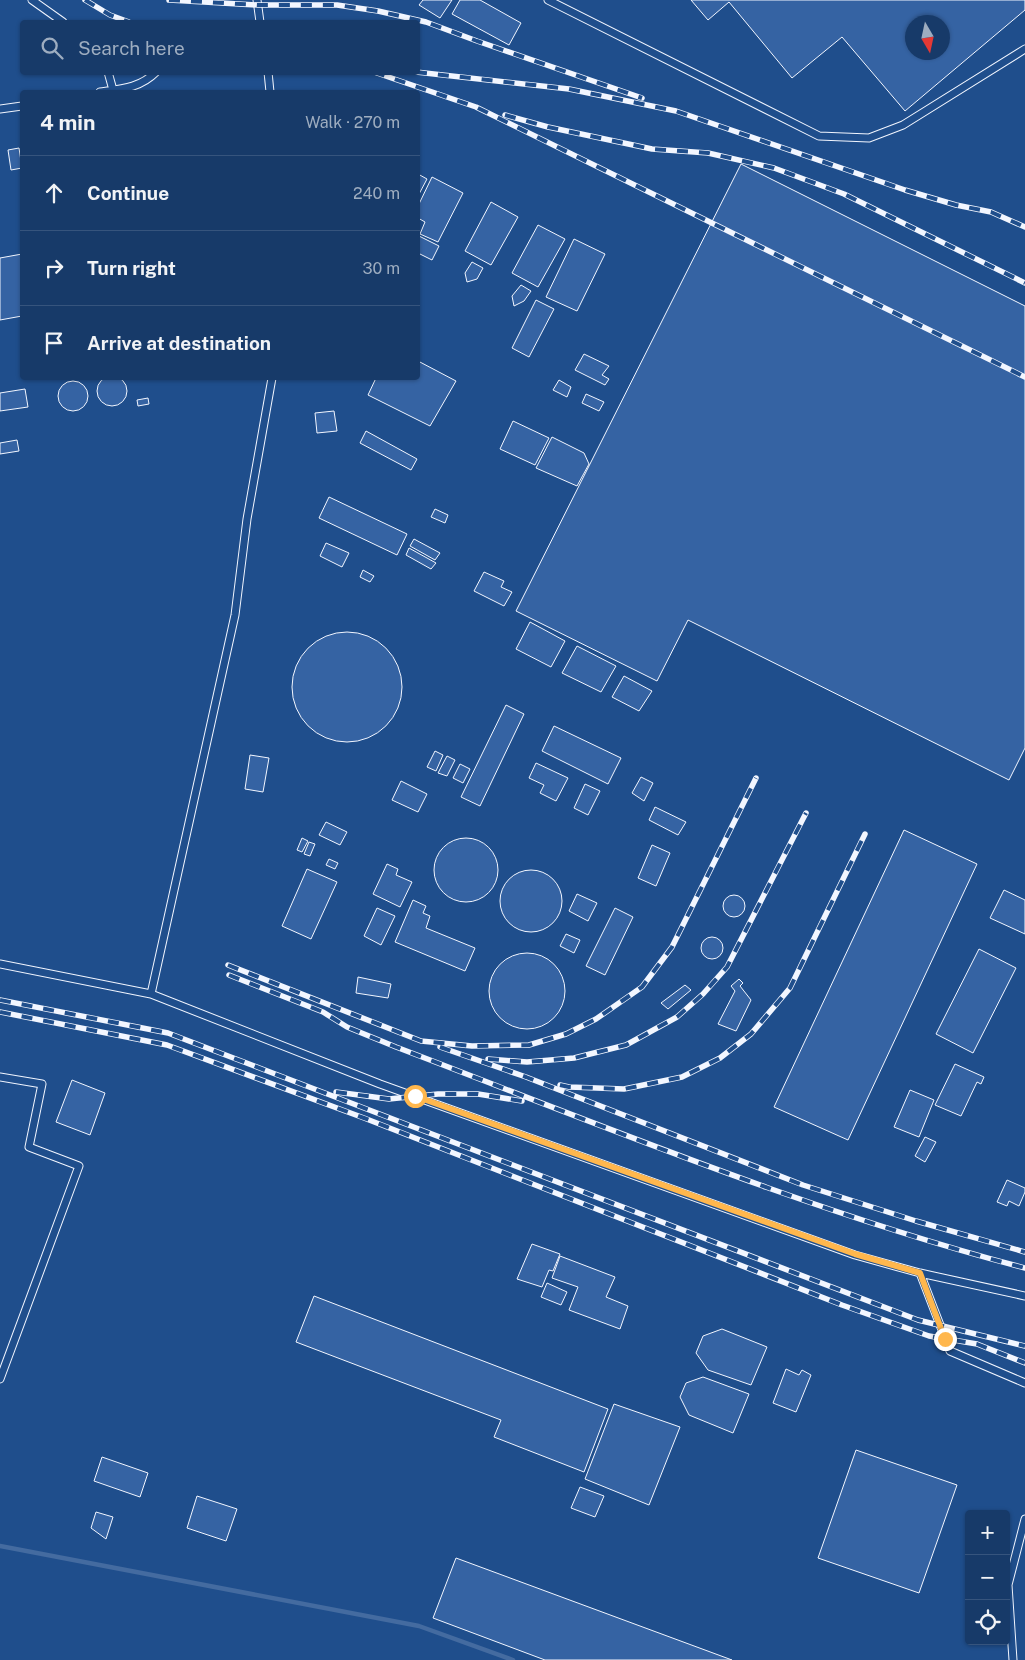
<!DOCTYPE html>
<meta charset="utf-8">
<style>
body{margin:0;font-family:"Public Sans",sans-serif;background:#20416f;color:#f1f3f6}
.controls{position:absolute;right:15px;bottom:15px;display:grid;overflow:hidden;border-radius:5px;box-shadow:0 1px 4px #0004}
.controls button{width:45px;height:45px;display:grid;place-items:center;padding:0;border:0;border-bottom:1px solid #36547d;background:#173a69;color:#f1f3f6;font:25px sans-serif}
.compass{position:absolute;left:905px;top:15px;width:45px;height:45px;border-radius:50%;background:#173a69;box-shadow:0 1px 4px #0004;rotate:171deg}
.stop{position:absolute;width:15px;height:15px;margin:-11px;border:4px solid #ffb74d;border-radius:50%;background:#fff}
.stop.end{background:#ffb74d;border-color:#fff;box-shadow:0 1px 5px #0008}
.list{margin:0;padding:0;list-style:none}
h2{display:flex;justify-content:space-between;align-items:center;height:65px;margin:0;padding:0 20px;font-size:21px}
h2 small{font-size:16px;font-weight:400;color:#9eadc0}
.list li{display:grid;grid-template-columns:32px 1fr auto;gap:15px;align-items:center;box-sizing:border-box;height:75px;padding:0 20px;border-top:1px solid #36547d}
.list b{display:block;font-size:19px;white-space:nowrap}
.list em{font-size:16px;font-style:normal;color:#9eadc0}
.icon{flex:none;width:28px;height:28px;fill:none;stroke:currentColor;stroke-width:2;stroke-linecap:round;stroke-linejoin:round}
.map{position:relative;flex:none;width:1025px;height:1660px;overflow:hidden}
.search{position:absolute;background:#173a69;box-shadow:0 1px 4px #0004;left:20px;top:20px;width:400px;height:55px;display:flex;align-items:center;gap:12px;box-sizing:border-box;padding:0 18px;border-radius:5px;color:#9eadc0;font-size:19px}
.panel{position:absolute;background:#173a69;box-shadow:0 1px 4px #0004;left:20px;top:90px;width:400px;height:290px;border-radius:5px}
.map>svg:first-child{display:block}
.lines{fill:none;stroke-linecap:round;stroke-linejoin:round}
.stream{stroke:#446ba0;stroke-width:4.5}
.building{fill:#3563a3;stroke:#f2f6ff;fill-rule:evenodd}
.service-casing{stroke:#f2f6ff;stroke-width:9}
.service{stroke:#1f4e8c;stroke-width:7}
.rail-casing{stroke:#f2f6ff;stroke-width:5.5}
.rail{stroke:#1f4e8c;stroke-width:4;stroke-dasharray:11;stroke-linecap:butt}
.route{stroke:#ffb74d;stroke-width:6}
</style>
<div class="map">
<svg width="1025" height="1660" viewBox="0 0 1025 1660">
<rect width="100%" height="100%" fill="#1f4e8c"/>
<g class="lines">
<path class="stream" d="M 0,1546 L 419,1626 L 513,1660"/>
</g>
<path class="building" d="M 423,0 L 452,0 L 440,18 L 419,5 Z
M 460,0 L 480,0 L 521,23 L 509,45 L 452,14 Z
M 691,0 L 1025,0 L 1025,10 L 905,111 L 842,37 L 792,78 L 729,2 L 708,20 ZM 912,22 L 942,22 L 942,52 L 912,52 Z
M 19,148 L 22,168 L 11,170 L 8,150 Z
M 741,164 L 1025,306 L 1025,748 L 1009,780 L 688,620 L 657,681 L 516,611 Z
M 418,174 L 427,179 L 418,196 Z
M 432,177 L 463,193 L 438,242 L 420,234 L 425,222 L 418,218 L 418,206 Z
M 491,202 L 518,217 L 491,265 L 465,251 Z
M 538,225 L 565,239 L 538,287 L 512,273 Z
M 419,236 L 439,246 L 432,260 L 418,253 Z
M 574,239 L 605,254 L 577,311 L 546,297 Z
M 22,254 L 22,316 L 0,320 L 0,258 Z
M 472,262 L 483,268 L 477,279 L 467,282 L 465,273 Z
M 521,285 L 531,291 L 524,301 L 514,306 L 512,296 Z
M 536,300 L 554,309 L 529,357 L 512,348 Z
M 584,354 L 609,366 L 602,375 L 609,379 L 605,385 L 575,370 Z
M 418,361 L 456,381 L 430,426 L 368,395 L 376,378 L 418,378 Z
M97 391a15 15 0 1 1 30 0a15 15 0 1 1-30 0Z
M 559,380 L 571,387 L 567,397 L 553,390 Z
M58 396a15 15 0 1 1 30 0a15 15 0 1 1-30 0Z
M 25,389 L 28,407 L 0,411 L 0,393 Z
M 586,394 L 604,402 L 599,411 L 582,403 Z
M 148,398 L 149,404 L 138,406 L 137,400 Z
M 334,411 L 337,431 L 317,433 L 315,413 Z
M 513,421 L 549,438 L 535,465 L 500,449 Z
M 366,431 L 417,459 L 411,470 L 360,443 Z
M 552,437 L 584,453 L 589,464 L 577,486 L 536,468 Z
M 17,440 L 19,451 L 0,454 L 0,443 Z
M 329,497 L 407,534 L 397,555 L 319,518 Z
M 435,509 L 448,515 L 445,523 L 431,517 Z
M 414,539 L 440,553 L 435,560 L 410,546 Z
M 326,543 L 349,553 L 342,567 L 320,556 Z
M 409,548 L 436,563 L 431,569 L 406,555 Z
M 363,570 L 374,576 L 370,582 L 360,577 Z
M 484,572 L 504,581 L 501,587 L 512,592 L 504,606 L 474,591 Z
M 530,622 L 565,641 L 551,667 L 516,649 Z
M292 687a55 55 0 1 1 110 0a55 55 0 1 1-110 0Z
M 577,646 L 616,666 L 601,692 L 562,673 Z
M 624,676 L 652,691 L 639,711 L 612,697 Z
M 506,705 L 524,714 L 480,806 L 461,797 Z
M 554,726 L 621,758 L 608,784 L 542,751 Z
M 435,751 L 443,755 L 436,771 L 427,767 Z
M 250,755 L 269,758 L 263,792 L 245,789 Z
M 447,756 L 455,760 L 447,776 L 438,773 Z
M 536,763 L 568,778 L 556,801 L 540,793 L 544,785 L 529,778 Z
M 460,764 L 470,769 L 463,783 L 453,778 Z
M 641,777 L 653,783 L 644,801 L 632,793 Z
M 401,781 L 427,794 L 418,812 L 392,800 Z
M 585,784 L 600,791 L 588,815 L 574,808 Z
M 655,807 L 686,822 L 678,835 L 649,820 Z
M 326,822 L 347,832 L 340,845 L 319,835 Z
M 904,830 L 977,864 L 848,1140 L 774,1107 Z
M 302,838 L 308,841 L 302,852 L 297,850 Z
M434 870a32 32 0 1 1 64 0a32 32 0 1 1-64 0Z
M 309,842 L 315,844 L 310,856 L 304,854 Z
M 652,845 L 670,853 L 656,886 L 638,878 Z
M 329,859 L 338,863 L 335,869 L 326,865 Z
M 387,864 L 398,869 L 396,875 L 412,882 L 400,907 L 373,894 Z
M 307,869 L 337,882 L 311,939 L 282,926 Z
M500 901a31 31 0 1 1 62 0a31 31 0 1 1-62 0Z
M 1004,890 L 1025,900 L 1025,934 L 990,918 Z
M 577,894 L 597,903 L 588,921 L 569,911 Z
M723 906a11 11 0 1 1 22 0a11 11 0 1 1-22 0Z
M 413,900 L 426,906 L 423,913 L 430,916 L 426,928 L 475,948 L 465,971 L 395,942 Z
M 377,908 L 395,916 L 381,945 L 364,936 Z
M 615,908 L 633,917 L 605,975 L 586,966 Z
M 566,934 L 580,940 L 574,953 L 560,946 Z
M701 948a11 11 0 1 1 22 0a11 11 0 1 1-22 0Z
M 979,949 L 1016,968 L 973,1053 L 936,1034 Z
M489 991a38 38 0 1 1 76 0a38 38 0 1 1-76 0Z
M 358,977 L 391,984 L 388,998 L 356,993 Z
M 739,979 L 743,983 L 740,986 L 751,1000 L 736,1031 L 718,1024 L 735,991 L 731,986 Z
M 685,985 L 691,990 L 668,1009 L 661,1003 Z
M 955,1064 L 984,1077 L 981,1084 L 977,1082 L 961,1116 L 935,1105 Z
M 72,1080 L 105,1093 L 90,1135 L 56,1122 Z
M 910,1090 L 934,1100 L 919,1137 L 894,1127 Z
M 925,1137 L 936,1142 L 925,1162 L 915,1156 Z
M 1007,1180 L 1025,1188 L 1025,1192 L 1019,1206 L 1009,1201 L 1007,1206 L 997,1202 Z
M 532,1244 L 560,1254 L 553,1271 L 549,1270 L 542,1287 L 517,1279 Z
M 560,1256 L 615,1277 L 606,1297 L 628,1306 L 620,1329 L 569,1310 L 578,1287 L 552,1278 Z
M 547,1283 L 567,1292 L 561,1305 L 541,1297 Z
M 314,1296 L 608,1409 L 584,1472 L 494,1437 L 501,1420 L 296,1342 Z
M 722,1329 L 767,1347 L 751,1385 L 708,1370 L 696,1353 L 703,1336 Z
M 786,1369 L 799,1375 L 802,1370 L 811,1375 L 796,1412 L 773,1403 Z
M 703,1377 L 749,1394 L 733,1433 L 689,1415 L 680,1397 L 686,1383 Z
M 614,1404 L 680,1427 L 649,1505 L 585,1479 Z
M 856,1450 L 957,1485 L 919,1593 L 818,1558 Z
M 102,1457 L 148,1473 L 140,1497 L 94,1481 Z
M 580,1487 L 604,1496 L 595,1517 L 571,1508 Z
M 197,1496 L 237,1509 L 226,1541 L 187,1528 Z
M 96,1512 L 113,1517 L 106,1539 L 91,1528 Z
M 456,1558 L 732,1660 L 545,1660 L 433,1618 Z"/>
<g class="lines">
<defs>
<path id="service" d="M 32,0 L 63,22
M 257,0 L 260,22
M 548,0 L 819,136 L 869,138 L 903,125 L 1025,49
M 108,72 L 113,90
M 268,72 L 270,92
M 100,92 C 122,89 140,88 156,72
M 0,109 L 22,106
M 0,964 L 151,994 L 380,1084 L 855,1255 L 920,1273 L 1025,1296
M 151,994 L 235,615 L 247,519 L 272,378
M 0,1077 L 42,1084 L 29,1147 L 79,1166 L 0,1379
M 920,1273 L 950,1351 L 1025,1383
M 1013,1660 L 1008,1585 L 1025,1519"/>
</defs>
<use href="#service" class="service-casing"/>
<use href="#service" class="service"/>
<defs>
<path id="rail" d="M 85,0 L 110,15 L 129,22
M 169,0 L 258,5 L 337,5 L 378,11 L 426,22 L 477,41 L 642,98
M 374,72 L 476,107 L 1025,377
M 416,72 L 569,89 L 676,111 L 905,190 L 956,205 L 991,212 L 1025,227
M 505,115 L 548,127 L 652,149 L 708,153 L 774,168 L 844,194 L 1025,283
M 228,965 L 421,1041 L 472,1046 L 529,1045 L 566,1034 L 596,1019 L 642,987 L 672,947 L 756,778
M 229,975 L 323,1012 L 347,1027 L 396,1047 C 604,1126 810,1212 1025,1268
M 0,1000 L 168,1033 L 918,1320 L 1025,1346
M 0,1012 L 167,1045 L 364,1118 L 842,1305 L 929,1336 L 977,1344 L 1025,1363
M 440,1047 L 526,1077 L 803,1185 L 916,1221 L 1025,1252
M 488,1059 L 527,1062 L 574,1058 L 626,1045 L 677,1017 L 703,994 L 727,967 L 806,813
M 560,1085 L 569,1087 L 624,1089 L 682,1077 L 720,1058 L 751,1034 L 790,988 L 865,834
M 336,1092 L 389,1099 L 438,1094 L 478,1094 L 522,1101"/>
</defs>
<use href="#rail" class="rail-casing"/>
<use href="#rail" class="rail"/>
</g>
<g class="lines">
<path class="route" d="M 415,1096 L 855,1254 L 920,1273 L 945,1339"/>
</g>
</svg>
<div class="controls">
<button>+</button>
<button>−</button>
<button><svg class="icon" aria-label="locate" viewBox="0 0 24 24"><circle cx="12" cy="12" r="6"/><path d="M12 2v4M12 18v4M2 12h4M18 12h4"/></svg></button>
</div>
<svg class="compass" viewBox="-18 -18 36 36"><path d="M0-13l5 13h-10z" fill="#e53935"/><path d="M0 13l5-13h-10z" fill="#9eadc0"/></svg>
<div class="stop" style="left:415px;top:1096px"></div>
<div class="stop end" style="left:945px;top:1339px"></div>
<div class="search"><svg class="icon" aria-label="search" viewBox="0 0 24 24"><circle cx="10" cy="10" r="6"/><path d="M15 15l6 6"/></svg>Search here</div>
<section class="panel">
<h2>4 min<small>Walk · 270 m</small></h2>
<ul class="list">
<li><svg class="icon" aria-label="ahead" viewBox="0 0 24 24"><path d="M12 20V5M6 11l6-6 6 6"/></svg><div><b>Continue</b></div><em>240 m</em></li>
<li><svg class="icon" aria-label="right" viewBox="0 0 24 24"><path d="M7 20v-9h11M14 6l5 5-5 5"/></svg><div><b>Turn right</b></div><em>30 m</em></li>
<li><svg class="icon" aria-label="arrive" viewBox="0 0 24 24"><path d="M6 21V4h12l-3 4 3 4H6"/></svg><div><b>Arrive at destination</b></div></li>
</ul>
</section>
</div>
